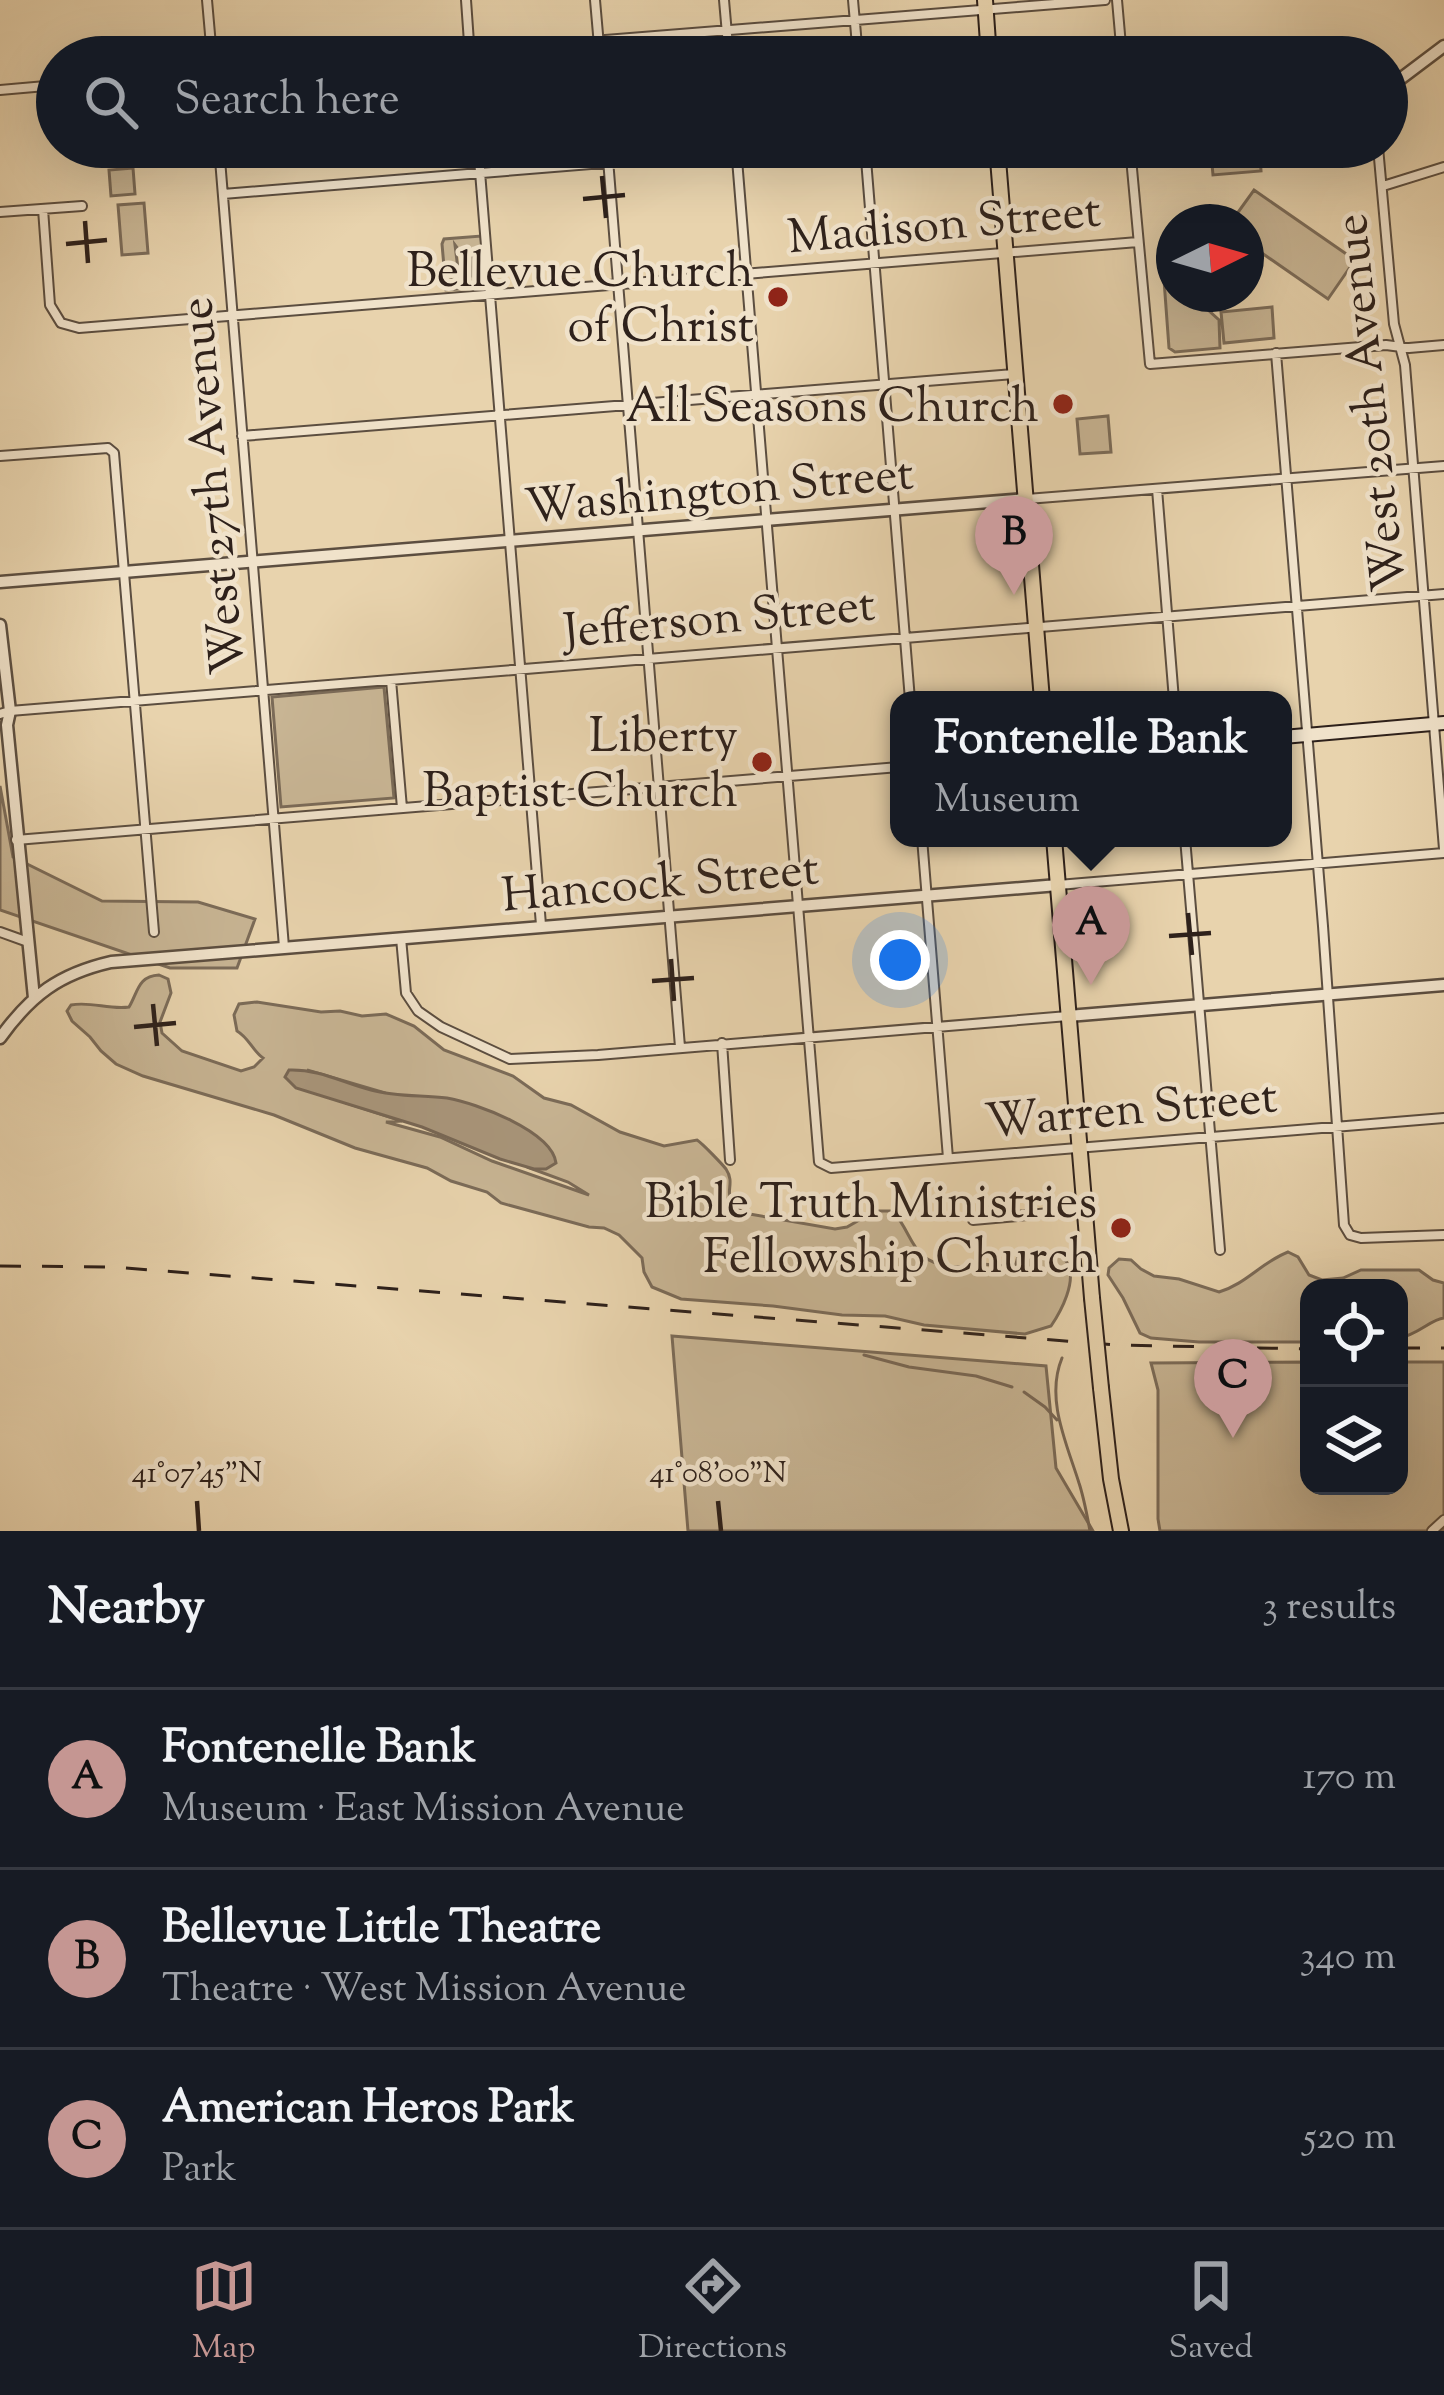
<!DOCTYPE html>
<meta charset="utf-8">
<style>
body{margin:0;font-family:"Sorts Mill Goudy",serif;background:#242831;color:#f1f3f6}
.controls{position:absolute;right:36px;bottom:36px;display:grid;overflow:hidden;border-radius:24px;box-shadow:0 12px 48px #0002}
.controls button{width:108px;height:108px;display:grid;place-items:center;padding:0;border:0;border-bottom:3px solid #363941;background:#171b24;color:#f1f3f6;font:60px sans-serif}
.compass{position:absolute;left:1156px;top:204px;width:108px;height:108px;border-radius:50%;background:#171b24;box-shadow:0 12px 48px #0002;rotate:85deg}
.you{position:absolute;left:900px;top:960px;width:42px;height:42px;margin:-30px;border:9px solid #fff;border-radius:50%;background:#1a73e8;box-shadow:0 0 0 18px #1a73e833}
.badge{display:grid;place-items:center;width:78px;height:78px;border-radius:50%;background:#c59692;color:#111;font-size:39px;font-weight:700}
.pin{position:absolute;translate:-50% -99px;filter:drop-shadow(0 3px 6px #0008)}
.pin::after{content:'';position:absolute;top:63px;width:42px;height:36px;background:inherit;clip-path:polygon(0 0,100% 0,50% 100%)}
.popup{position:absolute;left:890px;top:691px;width:402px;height:156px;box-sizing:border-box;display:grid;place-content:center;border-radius:24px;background:#171b24;filter:drop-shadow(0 3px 9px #0005);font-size:39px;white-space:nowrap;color:#9ea1a6}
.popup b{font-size:45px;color:#f1f3f6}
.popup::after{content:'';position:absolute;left:50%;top:100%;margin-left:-24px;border:24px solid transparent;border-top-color:#171b24}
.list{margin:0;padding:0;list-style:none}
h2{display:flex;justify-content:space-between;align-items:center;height:156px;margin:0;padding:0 48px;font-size:51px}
h2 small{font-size:39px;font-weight:400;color:#9ea1a6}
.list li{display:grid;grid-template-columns:78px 1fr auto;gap:36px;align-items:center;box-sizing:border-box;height:180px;padding:0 48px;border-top:3px solid #363941}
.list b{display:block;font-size:45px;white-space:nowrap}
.list p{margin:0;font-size:39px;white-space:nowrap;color:#9ea1a6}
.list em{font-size:39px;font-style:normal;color:#9ea1a6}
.icon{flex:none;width:66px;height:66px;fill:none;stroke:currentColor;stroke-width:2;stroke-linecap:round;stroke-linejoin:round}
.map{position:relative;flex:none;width:1444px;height:1531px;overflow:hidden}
.search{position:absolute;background:#171b24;box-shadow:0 12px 48px #0002;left:36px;right:36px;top:36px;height:132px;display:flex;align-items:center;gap:30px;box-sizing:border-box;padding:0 42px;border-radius:66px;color:#9ea1a6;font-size:45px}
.sheet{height:696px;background:#171b24}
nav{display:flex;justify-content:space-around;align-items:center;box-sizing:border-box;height:168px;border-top:3px solid #363941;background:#171b24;font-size:33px;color:#9ea1a6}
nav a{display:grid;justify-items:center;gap:6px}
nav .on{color:#c59692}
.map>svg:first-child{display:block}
.green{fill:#c8b594;stroke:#7b6b58;stroke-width:3;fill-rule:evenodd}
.water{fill:#a9967b;stroke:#786755;stroke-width:3}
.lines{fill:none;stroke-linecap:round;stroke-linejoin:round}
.stream{stroke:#786755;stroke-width:3}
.minor-casing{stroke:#5c4e40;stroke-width:12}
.tertiary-casing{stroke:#5c4e40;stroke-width:15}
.secondary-casing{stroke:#2e211b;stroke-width:16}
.primary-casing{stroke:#2e211b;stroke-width:18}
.minor{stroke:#f0e2ca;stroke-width:8}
.tertiary{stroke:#f0e2ca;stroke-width:10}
.secondary{stroke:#f0e2ca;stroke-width:12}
.primary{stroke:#e8d3ad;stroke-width:14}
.rail{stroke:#2e211b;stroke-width:3;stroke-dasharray:21 21;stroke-linecap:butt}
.primary-bridge-casing{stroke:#2e211b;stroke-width:18;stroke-linecap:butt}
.primary-bridge{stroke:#e8d3ad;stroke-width:14}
.ticks{fill:none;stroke:#2e211b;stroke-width:4.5}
.poi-dot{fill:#8f2418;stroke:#f0e2ca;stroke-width:4.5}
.labels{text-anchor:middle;stroke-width:9;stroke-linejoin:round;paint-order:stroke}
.street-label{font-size:48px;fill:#2e211b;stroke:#f0e2ca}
.poi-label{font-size:48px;fill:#2e211b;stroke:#f0e2ca;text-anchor:end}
.ticks-label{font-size:30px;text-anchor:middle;fill:#2e211b;stroke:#f0e2ca;stroke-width:9;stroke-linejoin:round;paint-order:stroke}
</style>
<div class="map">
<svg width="1444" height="1531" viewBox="0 0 1444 1531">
<rect width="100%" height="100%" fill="#e8d3ad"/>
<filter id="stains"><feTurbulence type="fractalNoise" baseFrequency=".00167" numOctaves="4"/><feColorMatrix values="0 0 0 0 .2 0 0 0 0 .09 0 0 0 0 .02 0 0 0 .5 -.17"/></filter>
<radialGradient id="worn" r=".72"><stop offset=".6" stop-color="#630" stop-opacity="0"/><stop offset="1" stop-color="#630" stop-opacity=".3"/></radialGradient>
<path class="green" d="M 1185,147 L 1228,147 L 1229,157 L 1260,154 L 1261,171 L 1213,175 L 1212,164 L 1186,166 Z
M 133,168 L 135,194 L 111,196 L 109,170 Z
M 1254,190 L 1355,260 L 1328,299 L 1246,242 L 1246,222 L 1231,222 Z
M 144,203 L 148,253 L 122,255 L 118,205 Z
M 481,236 L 482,247 L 479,249 L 458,249 L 455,245 L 459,277 L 454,264 L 444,267 L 442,244 L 444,239 Z
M 471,257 L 483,257 L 485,287 L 446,290 L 445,281 L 471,276 Z
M 1174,273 L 1174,294 L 1222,294 L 1207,309 L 1219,320 L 1220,348 L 1175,352 L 1169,348 L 1164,280 L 1169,274 Z
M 1272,307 L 1274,338 L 1224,343 L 1221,312 Z
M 1108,416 L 1111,452 L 1080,454 L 1077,419 Z
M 384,687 L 394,798 L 281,807 L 272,697 Z
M 0,786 L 13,857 L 102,901 L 198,902 L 255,919 L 237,968 L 170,968 L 0,910 Z
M 159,975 L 168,979 L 171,993 L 160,1022 L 162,1033 L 182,1051 L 241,1071 L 254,1067 L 263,1058 C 252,1050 249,1038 237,1031 L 234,1015 L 239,1004 L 257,1002 L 321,1012 L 340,1011 L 362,1016 L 386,1014 L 414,1026 L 444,1050 L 513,1076 L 544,1098 L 571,1105 L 620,1132 L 664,1146 L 697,1140 C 703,1144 722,1164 726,1169 C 738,1187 717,1196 744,1213 L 835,1229 L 847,1227 L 875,1211 L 893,1211 C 915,1237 910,1261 951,1267 C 960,1268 969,1264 979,1264 C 992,1264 1004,1268 1016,1264 L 1018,1256 C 1085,1238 1078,1286 1051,1326 L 1025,1334 L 924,1325 L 885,1316 L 842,1315 L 773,1306 L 681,1299 L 652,1287 L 644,1272 L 642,1258 L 619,1235 L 604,1228 L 589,1227 L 501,1203 L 487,1192 L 451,1181 L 427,1168 L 355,1148 L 274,1115 L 143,1076 L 116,1064 L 101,1051 L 90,1037 L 72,1021 L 67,1011 L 71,1005 C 91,1001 109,1010 129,1007 C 138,992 138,976 159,975 ZM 307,1070 L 385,1093 L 534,1169 L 527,1167 L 568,1182 L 589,1195 L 492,1161 L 440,1137 L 386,1122 L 402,1121 L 346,1103 Z
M 1288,1252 L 1298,1257 L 1309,1275 L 1322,1280 L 1343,1278 L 1361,1270 L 1419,1270 L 1433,1280 L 1444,1283 L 1444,1318 C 1431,1319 1418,1335 1399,1338 L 1399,1288 L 1309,1288 L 1309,1342 L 1199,1342 L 1151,1338 L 1140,1333 L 1123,1298 L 1108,1275 L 1109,1268 L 1119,1259 L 1131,1260 L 1141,1269 L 1154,1276 L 1179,1279 L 1219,1292 C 1246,1284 1262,1262 1288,1252 Z
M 672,1336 L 1046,1366 L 1056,1468 L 1093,1531 L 688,1531 Z
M 1309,1362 L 1309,1486 L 1399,1486 L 1399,1362 L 1444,1362 L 1444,1531 L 1160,1531 L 1158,1519 L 1158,1390 L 1151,1363 Z"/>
<path class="water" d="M 289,1070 C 320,1069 343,1083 371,1090 C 396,1097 421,1095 447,1098 C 476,1103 552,1131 556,1163 L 546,1169 L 534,1169 L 500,1159 L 422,1127 L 296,1088 L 285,1077 Z"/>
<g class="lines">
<path class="stream" d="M 864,1355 L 909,1367 L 976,1376 L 1012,1387
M 1062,1358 C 1045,1399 1067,1444 1079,1483 C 1084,1498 1087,1515 1090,1531
M 1024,1392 L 1045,1407 L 1057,1420"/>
<defs>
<path id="minor" d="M 207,0 L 212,57
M 466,0 L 470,57
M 595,0 L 600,57
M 724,0 L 729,57
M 853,0 L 858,57
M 1117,0 L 1122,57
M 393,57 L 1105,0
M 0,90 L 57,85
M 219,147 L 284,947
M 478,147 L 541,925
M 607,147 L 680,1047
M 736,147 L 819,1162 L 831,1168 L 1444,1118
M 865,147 L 910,700
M 1130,147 L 1150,364 L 1386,345 L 1409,348 L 1444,345
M 1378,147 L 1394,324 L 1405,365 L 1444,849
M 1383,186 L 1444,167
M 223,194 L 800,147
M 43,209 L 50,305 L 61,323 L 79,328 L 1138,242
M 0,212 L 82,206
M 1276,353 L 1323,926 L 1344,1225 L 1350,1235 L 1361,1238 L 1444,1235
M 242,436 L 1014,374
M 0,456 L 108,448 L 114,453 L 154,932
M 1157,489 L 1174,700
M 1027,499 L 1444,466
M 391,680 L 402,808
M 0,714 L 10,711 L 1444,594
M 922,838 L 948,1158
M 1185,838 L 1220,1250
M 16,840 L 899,767
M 1058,885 L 1444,853
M 0,932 L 28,942
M 401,938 L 406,993 L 418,1011 L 441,1027 L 510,1059 L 598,1055 L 1068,1016
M 722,1043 L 730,1160
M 973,1220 L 1083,1210
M 1432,1531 L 1444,1520"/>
<path id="tertiary" d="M 1387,89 L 1444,46
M 0,582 L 1026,499
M 0,625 L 10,711 L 7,725 L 34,998
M 1068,1016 L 1444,985
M 0,1038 C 31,995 59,974 111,962 L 1058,885"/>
<path id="secondary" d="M 1283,737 L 1444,723"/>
<path id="primary" d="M 985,0 L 989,57
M 997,147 L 1042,700
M 1054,838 L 1092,1298
M 1101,1388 L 1111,1479 L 1121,1531"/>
</defs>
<use href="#minor" class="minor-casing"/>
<use href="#tertiary" class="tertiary-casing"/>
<use href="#secondary" class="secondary-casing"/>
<use href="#primary" class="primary-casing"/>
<use href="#minor" class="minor"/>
<use href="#tertiary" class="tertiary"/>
<use href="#secondary" class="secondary"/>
<use href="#primary" class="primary"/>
<path class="rail" d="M 0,1266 L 113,1267 L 1117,1345 L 1309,1349
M 1399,1348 L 1444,1348"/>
<defs>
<path id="primary-bridge" d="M 1092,1298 L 1101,1388"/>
</defs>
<use href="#primary-bridge" class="primary-bridge-casing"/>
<use href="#primary-bridge" class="primary-bridge"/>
</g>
<path class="ticks" d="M 602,176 L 606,218M 583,199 L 625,195M 85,221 L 88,263M 66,244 L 107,240M 1188,913 L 1192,955M 1169,936 L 1211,933M 671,959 L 674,1001M 652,981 L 694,978M 153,1004 L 157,1046M 134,1027 L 176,1023M 197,1501 L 199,1531M 718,1501 L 721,1531"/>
<g class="poi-dot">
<circle cx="778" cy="297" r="12"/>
<circle cx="1063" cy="404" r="12"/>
<circle cx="762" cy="762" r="12"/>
<circle cx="1121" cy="1228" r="12"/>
</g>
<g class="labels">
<g class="street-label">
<text transform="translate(944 222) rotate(-5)" y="17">Madison Street</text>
<text transform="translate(1368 403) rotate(-96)" y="17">West 20th Avenue</text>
<text transform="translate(210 486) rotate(-95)" y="17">West 27th Avenue</text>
<text transform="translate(719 488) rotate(-5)" y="17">Washington Street</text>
<text transform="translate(719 616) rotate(-5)" y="17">Jefferson Street</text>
<text transform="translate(660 880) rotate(-5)" y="17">Hancock Street</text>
<text transform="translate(1131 1107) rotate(-5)" y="17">Warren Street</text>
</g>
<g class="poi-label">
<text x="754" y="286">Bellevue Church<tspan x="754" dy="55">of Christ</tspan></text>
<text x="1039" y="421">All Seasons Church</text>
<text x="738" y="751">Liberty<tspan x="738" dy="55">Baptist Church</tspan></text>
<text x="1097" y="1217">Bible Truth Ministries<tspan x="1097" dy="55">Fellowship Church</tspan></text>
</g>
</g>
<g class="ticks-label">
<text x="197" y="1482">41°07'45"N</text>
<text x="718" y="1482">41°08'00"N</text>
</g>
<rect width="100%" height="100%" filter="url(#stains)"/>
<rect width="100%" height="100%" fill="url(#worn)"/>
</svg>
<div class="controls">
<button><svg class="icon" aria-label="locate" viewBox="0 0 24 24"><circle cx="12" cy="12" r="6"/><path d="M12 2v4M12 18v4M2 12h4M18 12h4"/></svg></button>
<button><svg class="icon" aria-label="layers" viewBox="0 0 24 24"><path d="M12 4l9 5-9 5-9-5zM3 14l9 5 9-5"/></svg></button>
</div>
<svg class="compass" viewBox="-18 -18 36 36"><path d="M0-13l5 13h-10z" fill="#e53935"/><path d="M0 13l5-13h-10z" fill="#9ea1a6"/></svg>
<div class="you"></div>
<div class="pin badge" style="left:1091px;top:985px">A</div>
<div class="popup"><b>Fontenelle Bank</b>Museum</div>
<div class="pin badge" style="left:1014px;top:595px">B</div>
<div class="pin badge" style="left:1233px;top:1438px">C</div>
<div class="search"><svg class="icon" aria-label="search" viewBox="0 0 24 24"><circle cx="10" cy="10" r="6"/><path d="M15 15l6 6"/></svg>Search here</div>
</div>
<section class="sheet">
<h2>Nearby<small>3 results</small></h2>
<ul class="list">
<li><span class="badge">A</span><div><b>Fontenelle Bank</b><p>Museum · East Mission Avenue</p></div><em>170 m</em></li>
<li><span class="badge">B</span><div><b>Bellevue Little Theatre</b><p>Theatre · West Mission Avenue</p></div><em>340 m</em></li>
<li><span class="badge">C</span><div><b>American Heros Park</b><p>Park</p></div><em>520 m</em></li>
</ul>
</section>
<nav>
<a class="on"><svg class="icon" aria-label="map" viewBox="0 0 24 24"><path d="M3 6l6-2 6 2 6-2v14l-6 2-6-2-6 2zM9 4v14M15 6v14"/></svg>Map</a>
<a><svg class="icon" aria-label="directions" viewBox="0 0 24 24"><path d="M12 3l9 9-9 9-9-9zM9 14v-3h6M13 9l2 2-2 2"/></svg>Directions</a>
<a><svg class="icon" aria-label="saved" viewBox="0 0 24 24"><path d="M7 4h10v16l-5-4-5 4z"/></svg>Saved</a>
</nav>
